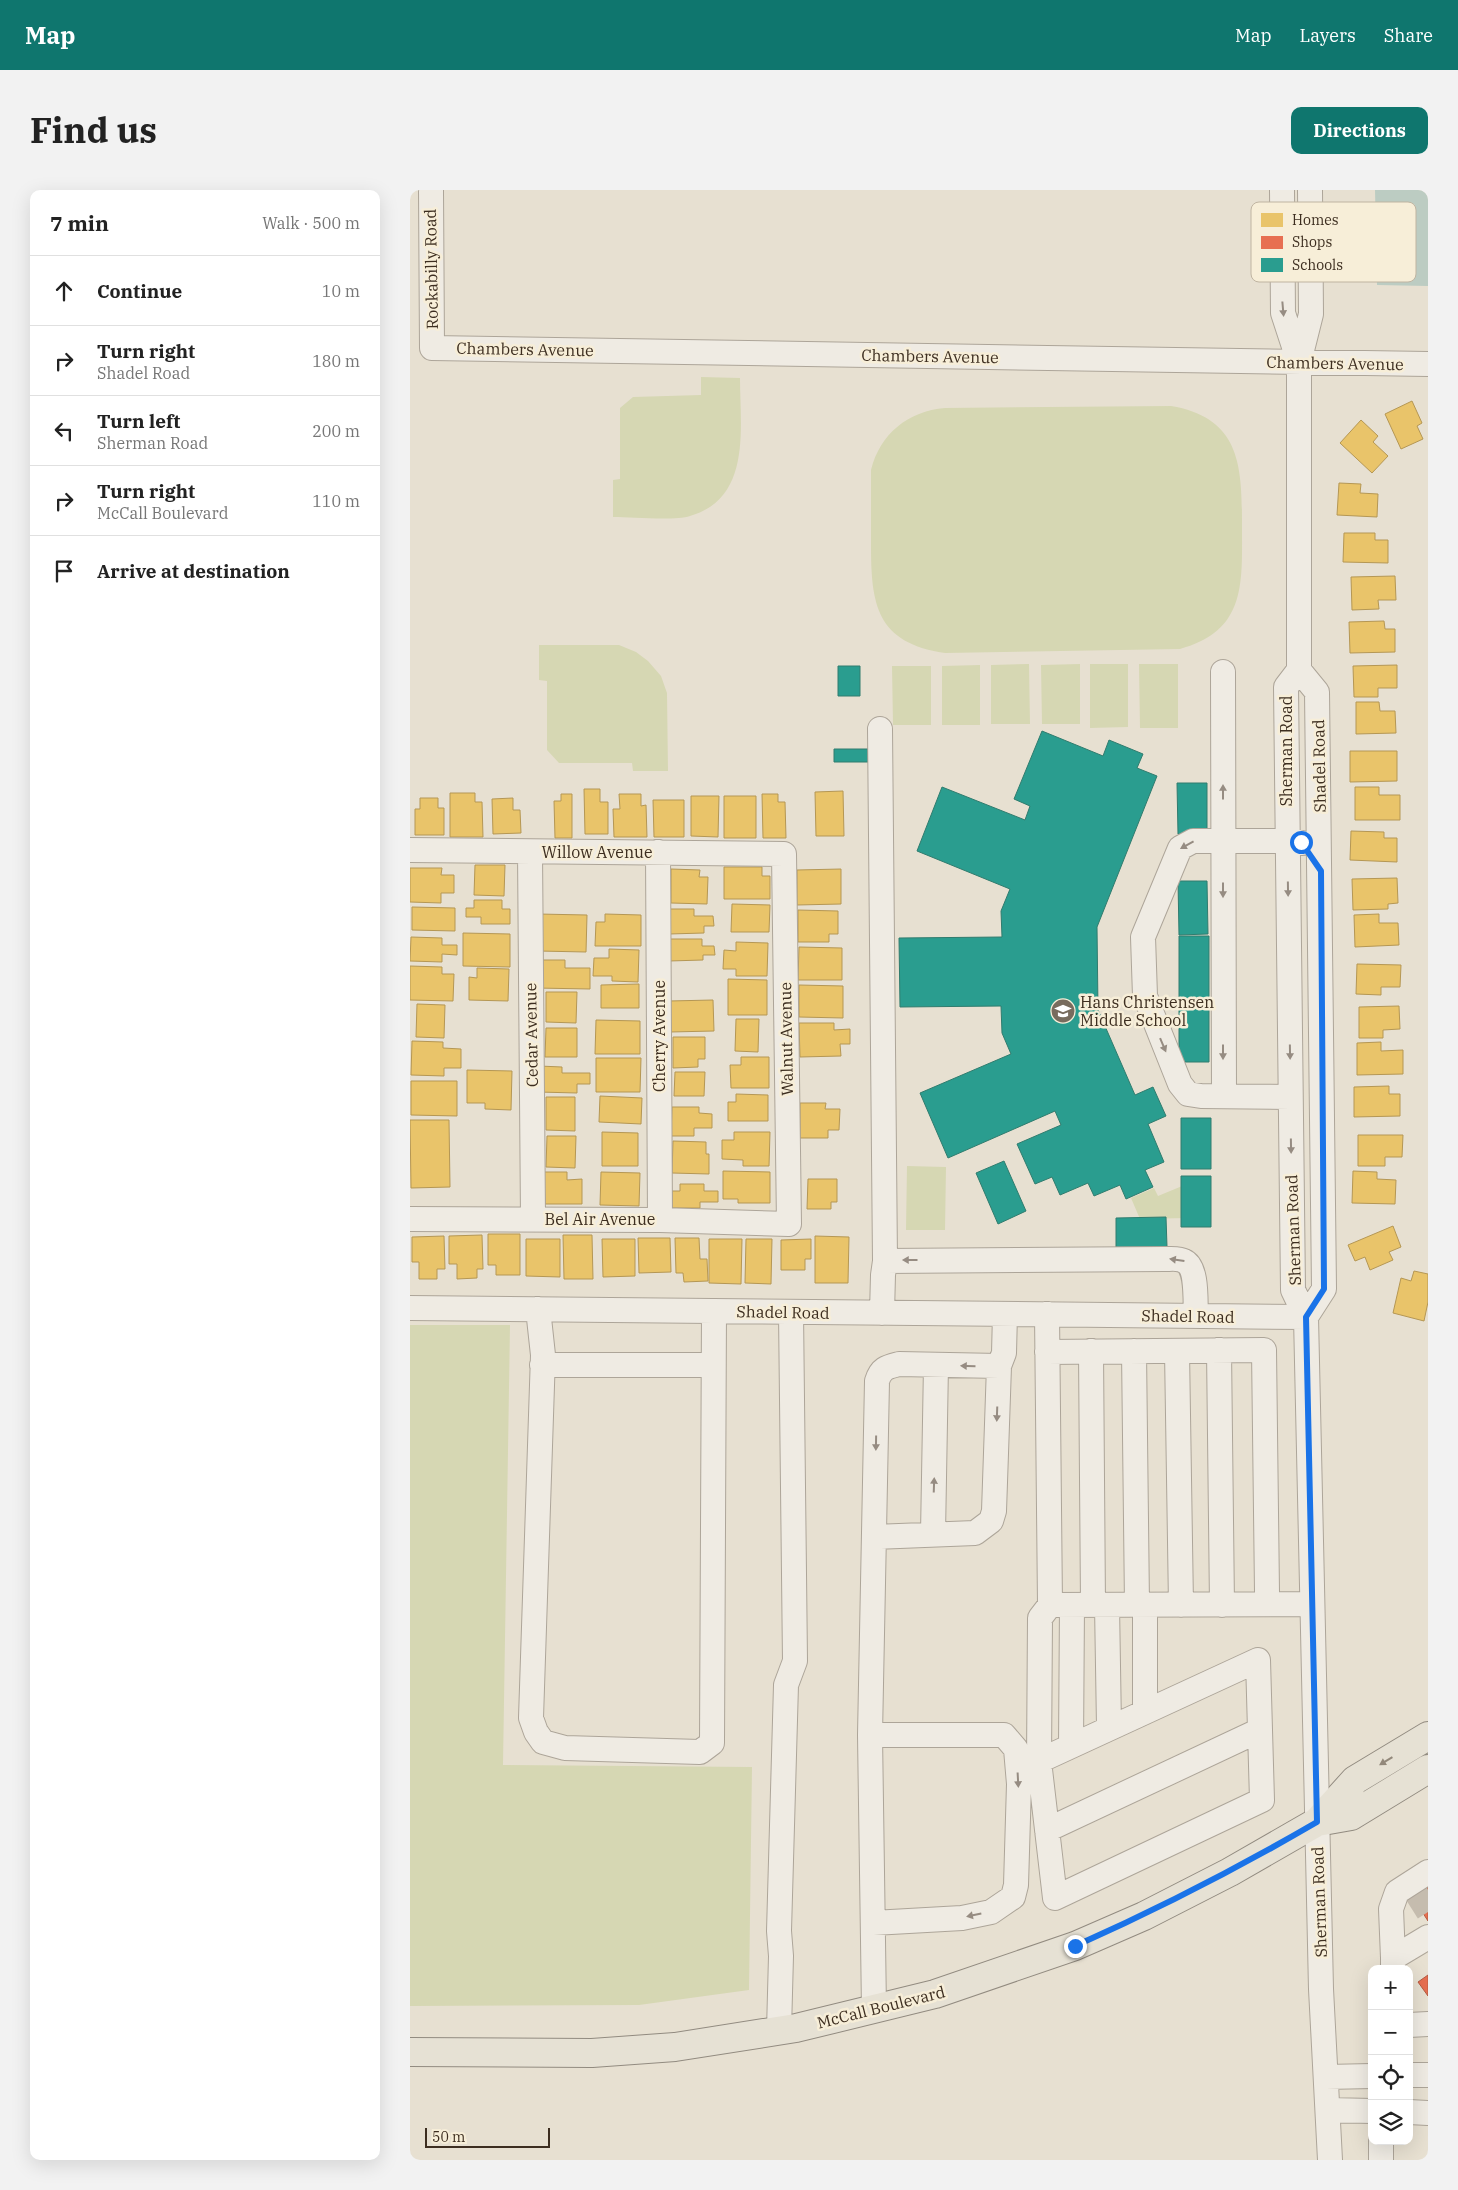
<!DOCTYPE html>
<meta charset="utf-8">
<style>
body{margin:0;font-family:"IBM Plex Serif",serif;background:#f2f2f2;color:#222}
.controls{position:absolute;right:15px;bottom:15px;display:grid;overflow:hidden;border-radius:10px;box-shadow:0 5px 20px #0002}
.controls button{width:45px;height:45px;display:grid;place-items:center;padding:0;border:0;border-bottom:1px solid #e0e0e0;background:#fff;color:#222;font:25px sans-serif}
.scale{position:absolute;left:15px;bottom:12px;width:125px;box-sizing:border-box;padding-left:5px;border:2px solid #3d2e20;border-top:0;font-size:14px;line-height:18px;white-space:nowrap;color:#3d2e20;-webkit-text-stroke:4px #f7eed8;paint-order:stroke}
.stop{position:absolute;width:15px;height:15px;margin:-11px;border:4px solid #1a73e8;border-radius:50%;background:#fff}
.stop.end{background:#1a73e8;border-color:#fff;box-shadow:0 1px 5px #0008}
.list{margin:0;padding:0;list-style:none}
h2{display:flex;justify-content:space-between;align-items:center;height:65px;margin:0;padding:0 20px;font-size:21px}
h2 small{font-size:16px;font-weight:400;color:#767676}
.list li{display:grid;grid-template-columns:32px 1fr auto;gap:15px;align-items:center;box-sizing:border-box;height:70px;padding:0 20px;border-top:1px solid #e0e0e0}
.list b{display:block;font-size:19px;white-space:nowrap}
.list p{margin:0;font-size:16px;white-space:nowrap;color:#767676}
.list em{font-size:16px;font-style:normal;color:#767676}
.icon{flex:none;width:28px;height:28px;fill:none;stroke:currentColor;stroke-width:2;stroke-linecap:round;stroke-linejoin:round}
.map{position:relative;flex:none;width:1018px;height:1970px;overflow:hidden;border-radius:10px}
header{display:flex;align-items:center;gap:30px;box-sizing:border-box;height:70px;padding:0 25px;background:#0f766e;color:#fff}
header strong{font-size:24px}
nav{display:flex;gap:28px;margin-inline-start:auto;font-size:18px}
.intro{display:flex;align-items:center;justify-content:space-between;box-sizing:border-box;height:120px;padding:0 30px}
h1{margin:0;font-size:35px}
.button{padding:12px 22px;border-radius:10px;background:#0f766e;color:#fff;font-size:18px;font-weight:700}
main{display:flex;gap:30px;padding:0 30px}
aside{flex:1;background:#fff;border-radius:10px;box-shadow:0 5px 20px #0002}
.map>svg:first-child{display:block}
.green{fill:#d6d7b3}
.water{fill:#bcccc2}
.homes{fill:#e9c46a;stroke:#b59754}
.shops{fill:#e76f51;stroke:#b45c42}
.schools{fill:#2a9d8f;stroke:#307c6e}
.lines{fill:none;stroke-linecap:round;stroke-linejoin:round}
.minor-tunnel{stroke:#c5bcae;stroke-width:24;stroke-dasharray:24 12;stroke-linecap:butt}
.minor-casing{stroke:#ada599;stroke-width:26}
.major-casing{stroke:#928b80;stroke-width:30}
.minor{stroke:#efebe3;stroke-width:24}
.major{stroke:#e6e1d4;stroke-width:28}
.oneway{fill:#968c82}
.oneway2{fill:#92887a}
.route{stroke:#1a73e8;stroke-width:6}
.labels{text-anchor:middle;stroke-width:5;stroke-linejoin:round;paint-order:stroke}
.street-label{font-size:16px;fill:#3d2e20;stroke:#f7eed8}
.poi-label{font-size:16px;fill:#3d2e20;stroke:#f7eed8;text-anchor:start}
.key{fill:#f7eed8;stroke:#bfb4a1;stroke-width:1}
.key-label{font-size:14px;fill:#3d2e20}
</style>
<header>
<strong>Map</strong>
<nav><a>Map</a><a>Layers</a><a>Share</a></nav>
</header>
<div class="intro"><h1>Find us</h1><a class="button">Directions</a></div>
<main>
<aside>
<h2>7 min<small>Walk · 500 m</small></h2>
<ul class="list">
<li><svg class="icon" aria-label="ahead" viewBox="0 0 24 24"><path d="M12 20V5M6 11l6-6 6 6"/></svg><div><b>Continue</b></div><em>10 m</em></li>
<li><svg class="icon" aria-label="right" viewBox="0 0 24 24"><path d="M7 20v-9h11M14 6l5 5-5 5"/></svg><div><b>Turn right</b><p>Shadel Road</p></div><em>180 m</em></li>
<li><svg class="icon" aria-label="left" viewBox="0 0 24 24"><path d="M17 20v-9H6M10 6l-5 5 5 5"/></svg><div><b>Turn left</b><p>Sherman Road</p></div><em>200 m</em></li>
<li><svg class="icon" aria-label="right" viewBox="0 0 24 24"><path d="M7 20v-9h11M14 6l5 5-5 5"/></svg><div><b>Turn right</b><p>McCall Boulevard</p></div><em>110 m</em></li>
<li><svg class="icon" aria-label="arrive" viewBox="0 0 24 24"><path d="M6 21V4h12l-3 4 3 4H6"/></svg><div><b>Arrive at destination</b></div></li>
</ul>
</aside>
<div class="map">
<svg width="1018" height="1970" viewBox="0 0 1018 1970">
<rect width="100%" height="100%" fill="#e7e0d1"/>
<path class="green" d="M 291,187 L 330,188 C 330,238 342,308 280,326 C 265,331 221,327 203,327 L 203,290 L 210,289 L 210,218 L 223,207 L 291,205 Z
M 761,216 C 832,228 832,278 832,338 C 832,394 836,441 770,459 L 535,463 C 466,453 461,414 461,354 C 461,329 461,305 461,280 C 470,244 498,221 535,218 Z
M 129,455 L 209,455 L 226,462 L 238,471 L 251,486 L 257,503 L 258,581 L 223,581 L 222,573 L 149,573 L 137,560 L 137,491 L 129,490 Z
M 619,474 L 620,534 L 581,534 L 581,475 Z
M 670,474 L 670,534 L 632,534 L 631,475 Z
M 680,474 L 718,474 L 718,537 L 680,538 Z
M 729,474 L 768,474 L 768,538 L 730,538 Z
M 570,475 L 570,535 L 532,535 L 532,476 Z
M 482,476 L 521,476 L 521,535 L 483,535 Z
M 497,976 L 536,977 L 535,1040 L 496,1040 Z
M 777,994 L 778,1028 L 730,1029 L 721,1008 L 744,998 L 748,1006 Z
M 0,1135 L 100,1135 L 93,1575 L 342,1577 L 339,1800 L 229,1815 L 0,1816 Z"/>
<path class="water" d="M 965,0 L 1018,0 L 1018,96 L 967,95 Z"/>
<path class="homes" d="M 1002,211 L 1012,233 L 1007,236 L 1013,249 L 991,259 L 975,224 Z
M 951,230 L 968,246 L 963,252 L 978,266 L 962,283 L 930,253 Z
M 929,293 L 951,294 L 950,303 L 968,304 L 967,327 L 927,325 Z
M 934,343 L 965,343 L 965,350 L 978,350 L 978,373 L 933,372 Z
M 985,386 L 986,410 L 968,410 L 969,419 L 942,420 L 941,387 Z
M 974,431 L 975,439 L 985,439 L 985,462 L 940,463 L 939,432 Z
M 987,475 L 987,498 L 968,498 L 968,507 L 944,507 L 943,476 Z
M 946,512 L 969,512 L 970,521 L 985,521 L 986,543 L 946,544 Z
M 940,561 L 987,561 L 987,591 L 940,592 Z
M 945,597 L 969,597 L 969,605 L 990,605 L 990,630 L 945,630 Z
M 174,599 L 190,599 L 190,612 L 198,612 L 198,644 L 175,644 Z
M 433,601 L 434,646 L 406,646 L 405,602 Z
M 40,603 L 65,603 L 65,612 L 72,612 L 73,647 L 40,647 Z
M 151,604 L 162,604 L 162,648 L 145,648 L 144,611 L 151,611 Z
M 209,604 L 231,604 L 231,616 L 236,615 L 237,647 L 204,647 L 203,619 L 210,619 Z
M 352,604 L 368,604 L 368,612 L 375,612 L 376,648 L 353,648 Z
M 281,606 L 309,606 L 308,647 L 281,646 Z
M 314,606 L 346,606 L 346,648 L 314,648 Z
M 10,608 L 28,608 L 28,618 L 34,618 L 34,645 L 5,645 L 5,619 L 10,619 Z
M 103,608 L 103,620 L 110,620 L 111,643 L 83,644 L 82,609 Z
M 243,610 L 274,610 L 274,647 L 244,647 Z
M 941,641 L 974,642 L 974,648 L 987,648 L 987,672 L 940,670 Z
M 65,675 L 95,675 L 94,706 L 64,705 Z
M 314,677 L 352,677 L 352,686 L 360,686 L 360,709 L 314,709 Z
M 0,678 L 32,678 L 31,685 L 44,685 L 44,703 L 31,703 L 31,713 L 0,712 Z
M 261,679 L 290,680 L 289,687 L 298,687 L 297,714 L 261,713 Z
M 431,679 L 431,714 L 387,715 L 387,680 Z
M 987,688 L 988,713 L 978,714 L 978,719 L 943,720 L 942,689 Z
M 64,710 L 92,710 L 92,719 L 100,719 L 100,734 L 71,734 L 71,727 L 56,727 L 56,718 L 64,718 Z
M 322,714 L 360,715 L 359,742 L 321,742 Z
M 2,717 L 45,718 L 45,741 L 2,740 Z
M 258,719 L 284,719 L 284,726 L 303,726 L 304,736 L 294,736 L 294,743 L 259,744 Z
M 388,720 L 428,721 L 428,744 L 419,744 L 419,752 L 388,752 Z
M 128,724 L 177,725 L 176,762 L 128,761 Z
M 195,724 L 231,725 L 231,756 L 185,756 L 186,732 L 195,732 Z
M 969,724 L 969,733 L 988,733 L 989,755 L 945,757 L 944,725 Z
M 53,743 L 100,744 L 100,777 L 53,776 Z
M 1,747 L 32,748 L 32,755 L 47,755 L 47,765 L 32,764 L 32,772 L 0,771 Z
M 259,749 L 292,749 L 292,756 L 304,756 L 305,765 L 293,765 L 293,770 L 259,771 Z
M 326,752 L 358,753 L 357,786 L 326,786 L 326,779 L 313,779 L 314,760 L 326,761 Z
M 389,757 L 432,758 L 432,790 L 388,790 Z
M 199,759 L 229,760 L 228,792 L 202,791 L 202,786 L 183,786 L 184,768 L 199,768 Z
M 127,770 L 155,770 L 155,778 L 180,778 L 180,799 L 126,798 Z
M 947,774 L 991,775 L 990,797 L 971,797 L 971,805 L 946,804 Z
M 0,776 L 32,777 L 32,784 L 44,784 L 43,811 L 0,810 Z
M 67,778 L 99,779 L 98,811 L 59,810 L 59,787 L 67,788 Z
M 318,789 L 357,790 L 357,825 L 318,825 Z
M 229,794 L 229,818 L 191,818 L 191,795 Z
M 389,795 L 433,796 L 433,828 L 389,827 Z
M 136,802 L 167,802 L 166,833 L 136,832 Z
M 303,810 L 304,841 L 260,842 L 259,811 Z
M 7,814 L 35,815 L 34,848 L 6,847 Z
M 989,816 L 990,839 L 973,840 L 973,848 L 949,848 L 949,817 Z
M 326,829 L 349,829 L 348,862 L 325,861 Z
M 186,830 L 230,831 L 230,864 L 185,864 Z
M 389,833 L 424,833 L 424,840 L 440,839 L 440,854 L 430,854 L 431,866 L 390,867 Z
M 136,838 L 167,838 L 167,867 L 135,867 Z
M 263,847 L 295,847 L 295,869 L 288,869 L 288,877 L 263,878 Z
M 2,851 L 33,852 L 33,858 L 51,859 L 51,878 L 34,878 L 34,886 L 1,885 Z
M 971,852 L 971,861 L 993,860 L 993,884 L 947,885 L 947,853 Z
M 331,867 L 359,867 L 359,898 L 321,898 L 320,875 L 331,875 Z
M 186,868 L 231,868 L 230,902 L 186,902 Z
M 129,876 L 152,877 L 152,883 L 180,883 L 180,894 L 167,894 L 167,903 L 128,902 Z
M 57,880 L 102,881 L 101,920 L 75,919 L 75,913 L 57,913 Z
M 265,882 L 295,882 L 294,906 L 264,906 Z
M 1,891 L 47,891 L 47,926 L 1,925 Z
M 979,896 L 979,904 L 990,904 L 990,926 L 944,927 L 944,897 Z
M 326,904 L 358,905 L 358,931 L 318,931 L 318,912 L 326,912 Z
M 190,906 L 232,908 L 231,934 L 189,932 Z
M 136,907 L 165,907 L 165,941 L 136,940 Z
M 390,913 L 416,913 L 415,919 L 430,919 L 429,940 L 418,940 L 418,948 L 390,948 Z
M 262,917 L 289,917 L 289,923 L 302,924 L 302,938 L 284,938 L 284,946 L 261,946 Z
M 0,930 L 39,930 L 40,997 L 1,998 Z
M 192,942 L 228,943 L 228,976 L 192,976 Z
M 324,942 L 360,942 L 359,976 L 333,976 L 333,970 L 312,969 L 312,950 L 324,950 Z
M 948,945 L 993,945 L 992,967 L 975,967 L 975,976 L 948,976 Z
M 137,946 L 166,946 L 165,978 L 136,977 Z
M 263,951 L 296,952 L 296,964 L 299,964 L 299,984 L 262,983 Z
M 313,981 L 360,982 L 360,1013 L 328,1013 L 328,1009 L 313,1009 Z
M 943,981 L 967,982 L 967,989 L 986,990 L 985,1014 L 942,1013 Z
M 134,982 L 157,982 L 157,990 L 172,989 L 172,1014 L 135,1014 Z
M 191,982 L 230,983 L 229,1016 L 190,1015 Z
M 398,989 L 427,989 L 427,1012 L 421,1012 L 421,1019 L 397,1019 Z
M 270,994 L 294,994 L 294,1001 L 308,1001 L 308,1012 L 290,1012 L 290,1018 L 262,1018 L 262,1001 L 270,1001 Z
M 983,1036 L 991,1057 L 979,1062 L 983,1070 L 960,1080 L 955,1067 L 945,1071 L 938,1055 Z
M 78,1044 L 110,1044 L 110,1085 L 86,1085 L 86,1075 L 78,1075 Z
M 72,1045 L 73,1079 L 67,1079 L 67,1088 L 47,1089 L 47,1074 L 39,1074 L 39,1046 Z
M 153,1045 L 182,1045 L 183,1089 L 154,1089 Z
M 34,1046 L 35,1079 L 27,1079 L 27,1089 L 9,1089 L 9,1072 L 2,1072 L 2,1047 Z
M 405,1046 L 439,1047 L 438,1093 L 405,1093 Z
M 228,1048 L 260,1048 L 261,1082 L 229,1083 Z
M 265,1048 L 289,1048 L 290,1069 L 297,1069 L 298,1091 L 274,1092 L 273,1083 L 266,1083 Z
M 116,1049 L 150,1049 L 150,1087 L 116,1086 Z
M 192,1049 L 225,1049 L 225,1086 L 193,1087 Z
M 299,1049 L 332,1049 L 331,1094 L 299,1093 Z
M 336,1049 L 362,1049 L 361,1094 L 335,1093 Z
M 401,1049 L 401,1069 L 395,1069 L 395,1080 L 371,1080 L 371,1050 Z
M 1004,1081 L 1018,1084 L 1018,1112 L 1014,1131 L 983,1123 L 991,1088 L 1001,1091 Z"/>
<path class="shops" d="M 1018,1695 L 1018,1731 L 1002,1706 Z
M 1018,1785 L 1018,1806 L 1008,1792 Z"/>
<path class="schools" d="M 428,476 L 450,476 L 450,506 L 428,506 Z
M 632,541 L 693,566 L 699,550 L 733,564 L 727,578 L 747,586 L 687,737 L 688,820 L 725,905 L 743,897 L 756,926 L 738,934 L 754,972 L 735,980 L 743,997 L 716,1009 L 710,995 L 684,1006 L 678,993 L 650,1005 L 642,987 L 625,994 L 607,954 L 651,935 L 645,921 L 538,968 L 510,903 L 601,864 L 592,843 L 591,816 L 490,817 L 489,748 L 592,747 L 591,721 L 600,699 L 507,661 L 532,597 L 615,630 L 620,616 L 604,609 Z
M 424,559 L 458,559 L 458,572 L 424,572 Z
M 767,593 L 797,593 L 797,643 L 768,644 Z
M 768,691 L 797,691 L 798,744 L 769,745 Z
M 769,746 L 799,746 L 799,817 L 769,817 Z
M 769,819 L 799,819 L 799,872 L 769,872 Z
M 771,928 L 801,928 L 801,979 L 771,979 Z
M 594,971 L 616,1021 L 588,1034 L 566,983 Z
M 771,986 L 801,986 L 801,1037 L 771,1037 Z
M 756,1027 L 757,1057 L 706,1058 L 706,1028 Z"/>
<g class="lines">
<path class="minor-tunnel" d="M 1006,1703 L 1018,1722"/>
<defs>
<path id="minor" d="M 21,0 L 22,158 L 1018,174
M 872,0 L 873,123 L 889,172
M 900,0 L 901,124 L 889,172 L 889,480 L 876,497 L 883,1100 L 896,1127 L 911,1799 L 920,1970
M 889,480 L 907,502 L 914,1099 L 896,1127
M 813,482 L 814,906
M 470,539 L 475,1071
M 0,660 L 374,664 L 379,1034 L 250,1030 L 0,1029
M 120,662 L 123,1029
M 248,662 L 250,1030
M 880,907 L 791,906 L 778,904 L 770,894 L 735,806 L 733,747 L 770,658 L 783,651 L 884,651 L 892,653
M 0,1118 L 896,1127
M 128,1119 L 133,1165 L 121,1528 L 126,1542 L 133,1552 L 155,1558 L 290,1562 L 302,1553 L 304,1121
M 472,1123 L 473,1085 L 475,1071 L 755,1069 C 761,1069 769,1068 774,1071 C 788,1077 785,1113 786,1126
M 637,1124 L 640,1415 L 902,1414
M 809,1160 L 812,1415
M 681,1161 L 683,1415
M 724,1161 L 727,1415
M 767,1161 L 771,1415
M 637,1162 L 854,1160 L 857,1402
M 132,1175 L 303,1175
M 523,1344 L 526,1175
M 464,1347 L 565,1343 L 581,1331 L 584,1321 L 589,1176
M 697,1415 L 699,1537
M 735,1415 L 735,1521
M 460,1545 L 467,1191 C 471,1178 477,1177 489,1174 L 589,1176 L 594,1163 L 595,1124
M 661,1556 L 662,1415
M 629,1571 L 848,1470 L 852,1610 L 645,1708 L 629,1571 L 630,1428 L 640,1415
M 637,1640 L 850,1540
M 463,1733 L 552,1728 L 581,1722 L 603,1707 L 606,1695 L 609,1594 L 606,1559 L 594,1545 L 460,1545 L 464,1819
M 983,1768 L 981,1719 L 987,1702 L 1018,1682
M 983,1779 L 983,1768 L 1018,1747
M 999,1835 L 1018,1834
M 369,1840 L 371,1766 L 369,1741 L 376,1495 L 385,1471 L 381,1122
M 999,1885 L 1018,1885
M 916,1887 L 962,1886
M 918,1920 L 962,1921
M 999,1922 L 1018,1923
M 971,1970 L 971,1951"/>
<path id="major" d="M 907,1632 L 941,1626 L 1018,1579
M 0,1862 L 182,1863 L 265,1857 L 386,1838 L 525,1804 L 665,1756 L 734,1726 L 820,1682 L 907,1632 L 945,1590 L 1018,1546"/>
</defs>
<use href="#minor" class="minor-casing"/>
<use href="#major" class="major-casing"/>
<use href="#minor" class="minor"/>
<use href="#major" class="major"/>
</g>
<defs><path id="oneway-solid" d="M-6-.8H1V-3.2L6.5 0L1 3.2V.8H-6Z" transform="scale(1.25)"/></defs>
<g class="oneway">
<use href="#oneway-solid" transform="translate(873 119) rotate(85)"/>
<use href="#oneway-solid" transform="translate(813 602) rotate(-90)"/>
<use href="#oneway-solid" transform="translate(777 655) rotate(151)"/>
<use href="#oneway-solid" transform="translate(878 699) rotate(89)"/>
<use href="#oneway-solid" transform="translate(813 700) rotate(90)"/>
<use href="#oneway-solid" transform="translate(753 855) rotate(67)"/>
<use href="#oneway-solid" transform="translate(813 862) rotate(90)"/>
<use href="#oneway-solid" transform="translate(880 862) rotate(89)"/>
<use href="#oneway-solid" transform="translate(881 956) rotate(89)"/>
<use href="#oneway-solid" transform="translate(500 1070) rotate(180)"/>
<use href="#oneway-solid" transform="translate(767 1070) rotate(-172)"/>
<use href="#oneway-solid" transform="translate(558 1176) rotate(-178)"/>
<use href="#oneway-solid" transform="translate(587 1224) rotate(92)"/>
<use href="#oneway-solid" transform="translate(466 1253) rotate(91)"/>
<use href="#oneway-solid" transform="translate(524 1295) rotate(-88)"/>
<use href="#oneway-solid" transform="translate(608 1590) rotate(87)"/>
<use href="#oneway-solid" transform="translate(564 1725) rotate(168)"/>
</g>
<use class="oneway2" href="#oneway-solid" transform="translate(976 1571) rotate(149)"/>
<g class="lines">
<path class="route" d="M 665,1756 C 748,1719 828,1678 907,1632 L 896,1127 L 914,1099 L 911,681 L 891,652"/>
</g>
<defs>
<symbol id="school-disc" viewBox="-11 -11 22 22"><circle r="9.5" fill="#786c5e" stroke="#f7eed8"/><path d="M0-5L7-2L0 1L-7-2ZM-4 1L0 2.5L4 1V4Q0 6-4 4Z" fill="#fff"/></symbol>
</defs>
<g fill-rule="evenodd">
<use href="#school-disc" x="639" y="807" width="28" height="28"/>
</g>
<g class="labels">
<g class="street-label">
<text transform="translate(21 79) rotate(-91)" y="6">Rockabilly Road</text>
<text transform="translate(115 159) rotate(1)" y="6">Chambers Avenue</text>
<text transform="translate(520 166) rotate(1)" y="6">Chambers Avenue</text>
<text transform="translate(925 173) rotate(1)" y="6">Chambers Avenue</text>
<text transform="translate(876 561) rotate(-90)" y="6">Sherman Road</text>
<text transform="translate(909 576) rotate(-91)" y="6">Shadel Road</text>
<text x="187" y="668">Willow Avenue</text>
<text transform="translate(121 845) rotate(-91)" y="6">Cedar Avenue</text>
<text transform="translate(249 846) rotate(-90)" y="6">Cherry Avenue</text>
<text transform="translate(376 849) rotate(-91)" y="6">Walnut Avenue</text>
<text x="190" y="1035">Bel Air Avenue</text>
<text transform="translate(883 1040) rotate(-92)" y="6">Sherman Road</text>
<text transform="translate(373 1122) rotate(1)" y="6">Shadel Road</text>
<text transform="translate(778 1126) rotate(1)" y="6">Shadel Road</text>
<text transform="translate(909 1712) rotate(-92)" y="6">Sherman Road</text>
<text transform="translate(471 1817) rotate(-14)" y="6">McCall Boulevard</text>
</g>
<g class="poi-label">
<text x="670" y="818">Hans Christensen<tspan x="670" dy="18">Middle School</tspan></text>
</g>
</g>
<rect x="841" y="12" width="165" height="80" rx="8" class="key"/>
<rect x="851" y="23" width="22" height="14" fill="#e9c46a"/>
<rect x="851" y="46" width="22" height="13" fill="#e76f51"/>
<rect x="851" y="68" width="22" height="14" fill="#2a9d8f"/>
<g class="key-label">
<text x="882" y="35">Homes</text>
<text x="882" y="57">Shops</text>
<text x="882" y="80">Schools</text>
</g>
</svg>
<div class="controls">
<button>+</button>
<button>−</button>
<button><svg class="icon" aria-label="locate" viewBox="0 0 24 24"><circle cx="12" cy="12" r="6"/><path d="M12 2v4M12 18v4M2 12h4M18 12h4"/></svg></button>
<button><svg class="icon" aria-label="layers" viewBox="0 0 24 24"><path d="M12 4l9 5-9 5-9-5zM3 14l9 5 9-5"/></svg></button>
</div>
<div class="scale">50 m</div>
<div class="stop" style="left:891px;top:652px"></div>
<div class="stop end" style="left:665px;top:1756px"></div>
</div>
</main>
